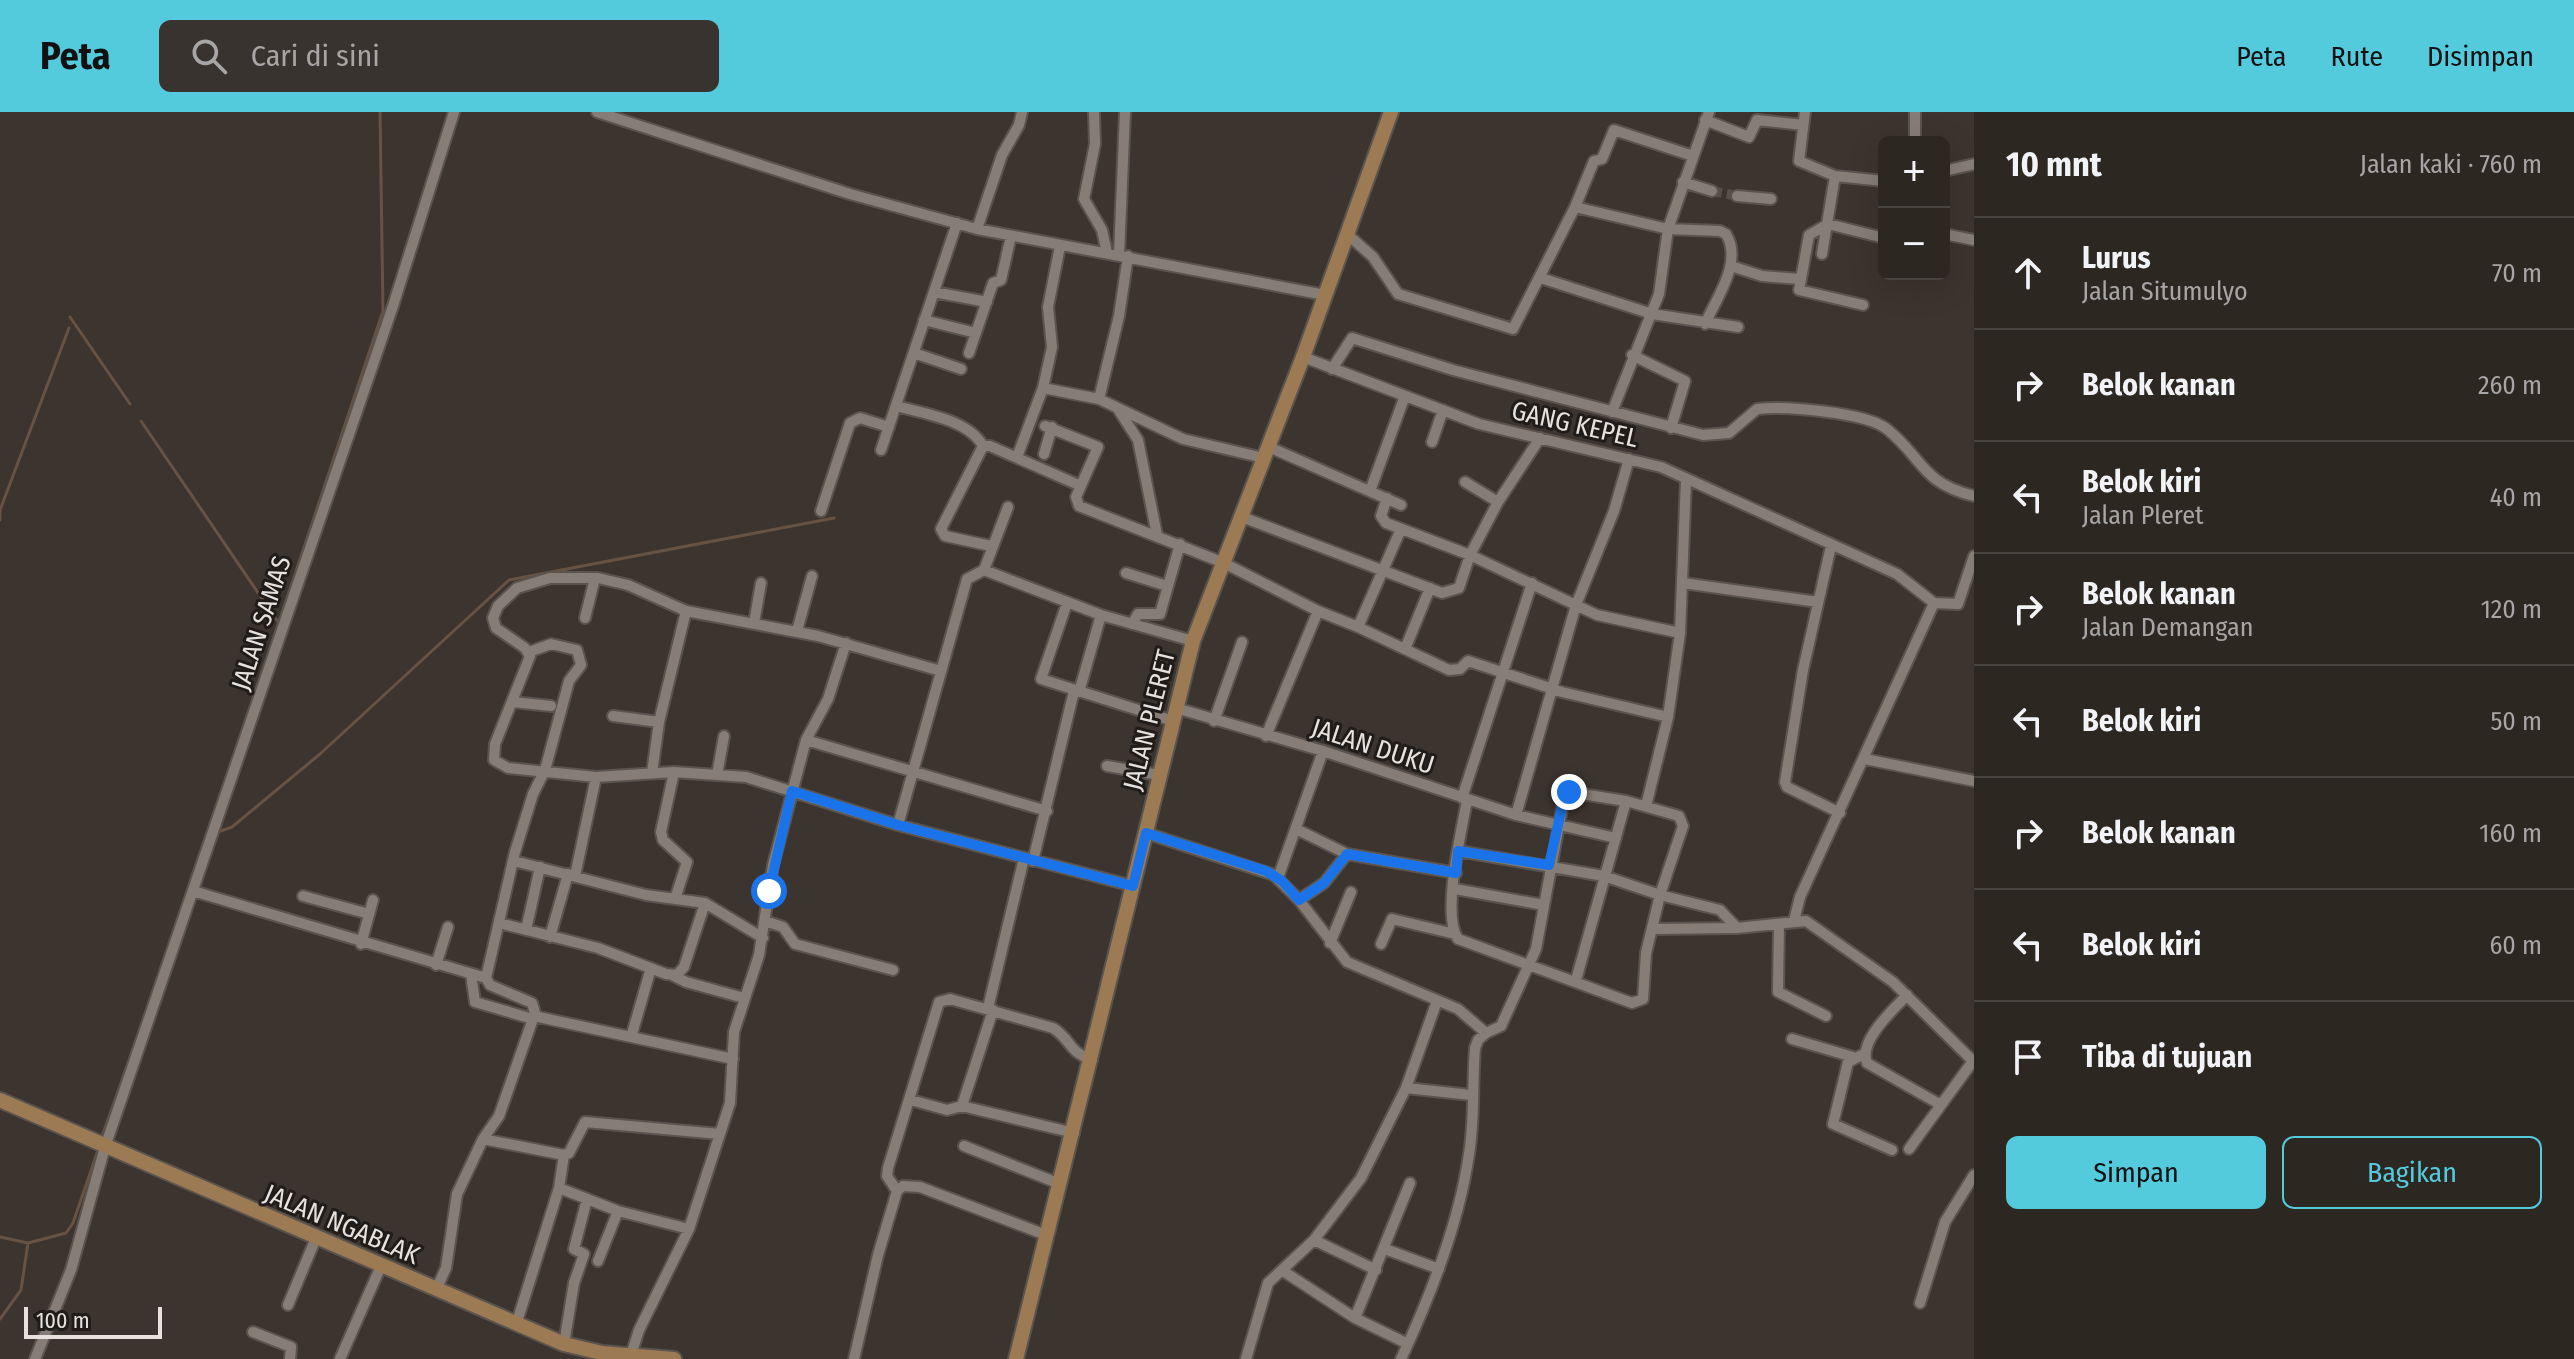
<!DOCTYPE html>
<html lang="id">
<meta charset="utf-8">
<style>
body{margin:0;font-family:"Fira Sans Condensed",sans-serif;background:#39332f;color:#f1f3f6}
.controls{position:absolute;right:24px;top:24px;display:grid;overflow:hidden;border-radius:12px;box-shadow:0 8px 32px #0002}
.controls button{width:72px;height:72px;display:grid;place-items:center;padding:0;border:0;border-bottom:2px solid #484440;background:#2d2722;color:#f1f3f6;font:40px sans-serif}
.scale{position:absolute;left:24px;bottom:20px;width:138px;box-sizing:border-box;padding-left:8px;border:4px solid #e7e2de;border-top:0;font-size:22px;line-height:28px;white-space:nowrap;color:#e7e2de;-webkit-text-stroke:6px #201c1a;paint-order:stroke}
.stop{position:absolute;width:24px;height:24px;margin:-18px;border:6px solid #1a73e8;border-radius:50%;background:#fff}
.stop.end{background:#1a73e8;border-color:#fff;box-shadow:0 2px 8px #0008}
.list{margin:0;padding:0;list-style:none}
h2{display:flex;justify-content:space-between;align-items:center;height:104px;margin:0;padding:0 32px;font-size:34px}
h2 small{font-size:26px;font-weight:400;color:#a7a5a5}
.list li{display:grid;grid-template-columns:52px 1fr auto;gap:24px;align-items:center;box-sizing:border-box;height:112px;padding:0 32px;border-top:2px solid #484440}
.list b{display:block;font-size:30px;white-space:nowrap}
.list p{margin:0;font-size:26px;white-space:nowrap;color:#a7a5a5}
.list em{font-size:26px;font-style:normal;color:#a7a5a5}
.actions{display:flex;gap:16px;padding:24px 32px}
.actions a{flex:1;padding:18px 0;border:2px solid #54cadd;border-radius:12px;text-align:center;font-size:28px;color:#54cadd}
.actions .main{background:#54cadd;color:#111}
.icon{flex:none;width:44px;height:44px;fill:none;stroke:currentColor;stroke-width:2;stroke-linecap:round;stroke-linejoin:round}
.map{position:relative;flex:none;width:1974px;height:1247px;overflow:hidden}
header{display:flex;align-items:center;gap:48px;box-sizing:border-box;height:112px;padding:0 40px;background:#54cadd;color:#111}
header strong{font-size:38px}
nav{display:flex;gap:44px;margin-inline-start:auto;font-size:28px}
.search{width:560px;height:72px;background:#39332f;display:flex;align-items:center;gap:20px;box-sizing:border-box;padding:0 28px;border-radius:12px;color:#a7a5a5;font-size:30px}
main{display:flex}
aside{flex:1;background:#2d2722}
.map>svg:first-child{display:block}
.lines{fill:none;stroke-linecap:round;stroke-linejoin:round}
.stream{stroke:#665343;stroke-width:3}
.street-tunnel{stroke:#564e48;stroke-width:10;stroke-dasharray:10 5;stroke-linecap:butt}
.street-casing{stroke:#5a534e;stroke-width:14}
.secondary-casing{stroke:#5a534e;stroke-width:18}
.street{stroke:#867d76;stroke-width:10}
.secondary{stroke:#9c7a54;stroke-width:14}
.route{stroke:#1a73e8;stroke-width:10}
.labels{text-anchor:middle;stroke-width:6;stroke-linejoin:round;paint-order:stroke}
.street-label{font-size:26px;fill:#e7e2de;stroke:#201c1a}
</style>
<header>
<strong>Peta</strong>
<div class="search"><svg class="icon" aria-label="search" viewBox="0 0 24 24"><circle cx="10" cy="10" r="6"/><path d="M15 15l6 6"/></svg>Cari di sini</div>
<nav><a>Peta</a><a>Rute</a><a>Disimpan</a></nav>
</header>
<main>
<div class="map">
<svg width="1974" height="1247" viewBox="0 0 1974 1247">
<rect width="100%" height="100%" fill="#3c342e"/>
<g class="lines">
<path class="stream" d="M 70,205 L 130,292
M 141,309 L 278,510
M 0,408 L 0,398 L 69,216
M 268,543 L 383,199 L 380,0
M 215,721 L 232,715 L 320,642 L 509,468 L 834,406
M 189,773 L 214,701
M 101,1027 L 151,887
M 0,1125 L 28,1131
M 0,1207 L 21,1178 L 28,1131 L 66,1121 L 73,1111 L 98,1038"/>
<path class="street-tunnel" d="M 1712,79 L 1737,84"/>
<defs>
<path id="street" d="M 597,0 L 850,82 L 977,117 L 1325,183
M 1094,0 L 1095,32 L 1084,87 L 1102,118 L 1107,141
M 1805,0 L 1799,49 L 1835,64 L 1884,69
M 1915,0 L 1915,30
M 1705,8 L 1749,25 L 1757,8 L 1803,13
M 1944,59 L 1974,52
M 1683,70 L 1712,79
M 1737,84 L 1771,87
M 1575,95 L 1594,49 L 1602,47 L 1614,18 L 1693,44
M 977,117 L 1002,43 L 1019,13 L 1022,0
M 1347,122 L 1373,145 L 1398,182 L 1513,217 L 1575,95 L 1668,117 L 1720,119 L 1726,122 C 1743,150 1717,185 1705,212
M 1944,122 L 1974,128
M 1822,142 L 1835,64
M 1119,143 L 1125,0
M 1731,154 L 1762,164 L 1799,167
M 1541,166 L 1652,202 L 1738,215
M 934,180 L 987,190
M 1863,193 L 1799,178 L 1809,123 L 1828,112 L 1884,126
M 924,208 L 976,221
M 914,241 L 961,257
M 969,241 L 993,171 L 1001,168 L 1011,124
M 1632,243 L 1685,269 L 1671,316
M 1303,245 L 1479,312 L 1661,355 L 1897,462 L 1934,491
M 1332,257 L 1352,226 L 1453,258 L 1703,323 L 1729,321 L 1757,297 C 1785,294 1865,300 1887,317 C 1923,346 1921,371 1974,384
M 1043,276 L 1099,287 L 1119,204 L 1128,144
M 1099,287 L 1183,327 L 1264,346
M 896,294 C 923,301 969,308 983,334
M 1118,297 L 1138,328 L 1157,423
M 1612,300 L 1659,182 L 1668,117 L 1709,0
M 1045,314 L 1098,335 L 1076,385 L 1079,394 L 1224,451 L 1318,499 L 1358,515 L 1401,417
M 1432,330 L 1443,298
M 1269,335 L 1401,393
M 881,338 L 957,111
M 1044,342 L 1052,315
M 1017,345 L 1043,276 L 1052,235 L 1048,195 L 1060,134
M 1465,370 L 1498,390
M 1370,379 L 1405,284
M 1387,386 L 1381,404 L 1386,411 L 1470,443 L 1597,503 L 1680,521
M 821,399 L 850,311 L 860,306 L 889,315
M 1242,405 L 1442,481 L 1459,476 L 1470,443 L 1498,390 L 1540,326
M 991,434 L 945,424 L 941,417 L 983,334 L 990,334 L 1081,374
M 1831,434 L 1803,558 L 1785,670 L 1787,675 L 1840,701
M 984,458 L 1101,503 L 1193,529
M 1126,461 L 1167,474
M 1683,471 L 1818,490
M 1067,491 L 1041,567 L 1173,609
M 585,506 L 595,466
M 754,511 L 761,471
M 1132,512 L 1138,502 L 1160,502 L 1180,432
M 1358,515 L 1449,558 L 1460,557 L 1468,549 L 1562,580 L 1668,605 L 1646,694
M 797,519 L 812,464
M 1405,537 L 1430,476
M 941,559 L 818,524 L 686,499 L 628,473 L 598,466 L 550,466 L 517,476 L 498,494 L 493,506 L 496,516 L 525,536 L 530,544 L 495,632 L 494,648 L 508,656 L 596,665 L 674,660 L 746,665 L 898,713 L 1133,774
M 1079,580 L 1101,503
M 513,590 L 551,594
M 1176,596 L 1323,639 L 1516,703 L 1616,726
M 613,604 L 659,610
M 1668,605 L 1680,521 L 1686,368
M 1214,609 L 1242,530
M 1266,624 L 1318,499
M 806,628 L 1047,699
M 1865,647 L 1974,669
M 1107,654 L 1159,663
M 674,660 L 661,720 L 663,728 L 687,750 L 675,787
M 652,661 L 659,610 L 686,499
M 717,663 L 724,624
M 1462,686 L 1532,471
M 1516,703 L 1576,493 L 1614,399 L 1629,347
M 898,713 L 967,467 L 984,458 L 1008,395
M 1298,718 L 1347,742 L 1456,761
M 1146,721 L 1274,763 L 1299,788 L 1347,850 L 1458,897 L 1486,921 L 1478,928 L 1475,936 C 1472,971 1475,1007 1469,1042 C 1459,1112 1431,1183 1401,1247
M 1458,739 L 1604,764 L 1660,783 L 1646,841 L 1643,887 L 1632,891 L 1458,827 C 1441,802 1462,718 1467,688
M 514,749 L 646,783 L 705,791 L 763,826
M 1033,749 L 1074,579
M 575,764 L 596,665
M 1278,766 L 1323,639
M 1455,777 L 1544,793
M 193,779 L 486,866
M 303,784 L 369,802
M 1299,788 L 1324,771 L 1347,742
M 765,809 L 783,815 L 795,832 L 893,858
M 1794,809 L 1800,785 L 1934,491 L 1958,492 L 1974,444
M 499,811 L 598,836 L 666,862 L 677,863 L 684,855 L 705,791
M 1779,812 L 1778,880 L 1826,904
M 1652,817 L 1737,816 L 1806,809 L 1893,870 L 1974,950
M 526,818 L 540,755
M 550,825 L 568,762
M 1330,831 L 1351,780
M 361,832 L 373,788
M 1381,832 L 1392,807 L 1455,822
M 436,853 L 448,815
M 471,862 L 475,890 L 533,907
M 672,863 L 686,870 L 744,886
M 1576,868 L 1626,689
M 1907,883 C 1893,898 1858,929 1867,951 L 1941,993 L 1973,949
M 988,896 L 1024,746
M 534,904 L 733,947
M 1486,921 L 1501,914 L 1536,837 L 1564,686 L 1569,680 L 1626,689 L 1679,704 L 1683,714 L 1660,783 L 1720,798 L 1737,816
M 632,922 L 651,856
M 1792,927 L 1853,945
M 1864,942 L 1848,950 L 1833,1012 L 1892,1038
M 1406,976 L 1471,983
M 911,988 L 947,998 L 962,994 L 1074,1021
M 962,994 L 993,898
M 483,1027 L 564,1043
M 964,1034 L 1060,1072
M 1909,1037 L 1941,993
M 559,1076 L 618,1099 L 689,1117
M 897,1079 L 887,1064 L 888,1056 L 939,890 L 950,887 L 1053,916 C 1072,928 1066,938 1092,948
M 1314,1128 L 1376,1158
M 1385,1137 L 1439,1157
M 598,1149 L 618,1099
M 1283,1159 L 1355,1206 L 1408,1232
M 436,1178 L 446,1156 L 457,1082 L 483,1027 L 499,1004 L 535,901 L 532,891 L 490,873 L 486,866 L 515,740 L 533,682 L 545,658 L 569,569 L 581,553 L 577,538 L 551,532 L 529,540
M 1920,1191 L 1945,1110 L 1974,1063
M 288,1193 L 316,1126
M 1355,1206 L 1410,1071
M 516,1213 L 559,1076 L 564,1043 L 569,1041 L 585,1010 L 720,1022
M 253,1220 L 291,1235 L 290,1247
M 564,1232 L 574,1171 L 584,1142 L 574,1137 L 587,1087
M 631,1243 L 639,1218 L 689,1117 L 730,991 L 734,920 L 759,843 L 773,753 L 806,628 L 828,587 L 846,531
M 35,1247 L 71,1158 L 105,1035 L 393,194 L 454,0
M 340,1247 L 381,1154
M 854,1247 L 878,1143 L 897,1079 L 903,1074 L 920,1075 L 1046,1123
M 1246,1247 L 1268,1171 L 1314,1128 L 1361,1066 L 1406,976 L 1437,889"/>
<path id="secondary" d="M 0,988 L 564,1232 L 602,1241 L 674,1247
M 1016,1247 L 1193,529 L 1303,245 L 1391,0"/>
</defs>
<use href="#street" class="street-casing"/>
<use href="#secondary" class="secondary-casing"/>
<use href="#street" class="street"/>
<use href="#secondary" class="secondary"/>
</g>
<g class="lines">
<path class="route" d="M 769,779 L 792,679 L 898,713 L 1133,774 L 1146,721 L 1266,759 L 1282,769 L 1299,788 L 1324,771 L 1347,742 L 1456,761 L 1458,739 L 1549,753 L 1564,686 L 1569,680"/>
</g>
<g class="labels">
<g class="street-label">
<text transform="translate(1575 312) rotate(13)" y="9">GANG KEPEL</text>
<text transform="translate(261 511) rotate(-72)" y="9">JALAN SAMAS</text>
<text transform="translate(1149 608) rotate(-76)" y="9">JALAN PLERET</text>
<text transform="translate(1373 634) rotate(18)" y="9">JALAN DUKU</text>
<text transform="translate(342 1112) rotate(23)" y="9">JALAN NGABLAK</text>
</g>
</g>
</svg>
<div class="controls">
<button>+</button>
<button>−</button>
</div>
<div class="scale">100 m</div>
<div class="stop" style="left:769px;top:779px"></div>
<div class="stop end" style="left:1569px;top:680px"></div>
</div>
<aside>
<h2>10 mnt<small>Jalan kaki · 760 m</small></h2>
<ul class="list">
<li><svg class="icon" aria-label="ahead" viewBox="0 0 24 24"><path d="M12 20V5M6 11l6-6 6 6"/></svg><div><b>Lurus</b><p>Jalan Situmulyo</p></div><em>70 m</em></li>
<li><svg class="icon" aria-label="right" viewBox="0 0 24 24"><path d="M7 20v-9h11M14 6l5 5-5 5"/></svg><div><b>Belok kanan</b></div><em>260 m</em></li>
<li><svg class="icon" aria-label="left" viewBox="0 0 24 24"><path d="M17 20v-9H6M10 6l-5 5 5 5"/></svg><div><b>Belok kiri</b><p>Jalan Pleret</p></div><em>40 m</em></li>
<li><svg class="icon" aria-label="right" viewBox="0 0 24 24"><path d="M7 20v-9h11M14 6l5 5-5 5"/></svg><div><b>Belok kanan</b><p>Jalan Demangan</p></div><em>120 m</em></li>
<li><svg class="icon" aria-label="left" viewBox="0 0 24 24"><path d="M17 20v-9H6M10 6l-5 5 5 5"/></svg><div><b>Belok kiri</b></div><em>50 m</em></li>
<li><svg class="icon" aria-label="right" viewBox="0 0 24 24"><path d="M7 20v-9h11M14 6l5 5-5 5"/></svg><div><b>Belok kanan</b></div><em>160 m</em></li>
<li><svg class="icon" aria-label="left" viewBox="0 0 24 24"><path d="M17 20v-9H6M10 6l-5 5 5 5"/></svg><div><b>Belok kiri</b></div><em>60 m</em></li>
<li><svg class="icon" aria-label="arrive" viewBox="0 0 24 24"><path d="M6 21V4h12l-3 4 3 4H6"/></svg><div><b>Tiba di tujuan</b></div></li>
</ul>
<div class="actions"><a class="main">Simpan</a><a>Bagikan</a></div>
</aside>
</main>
